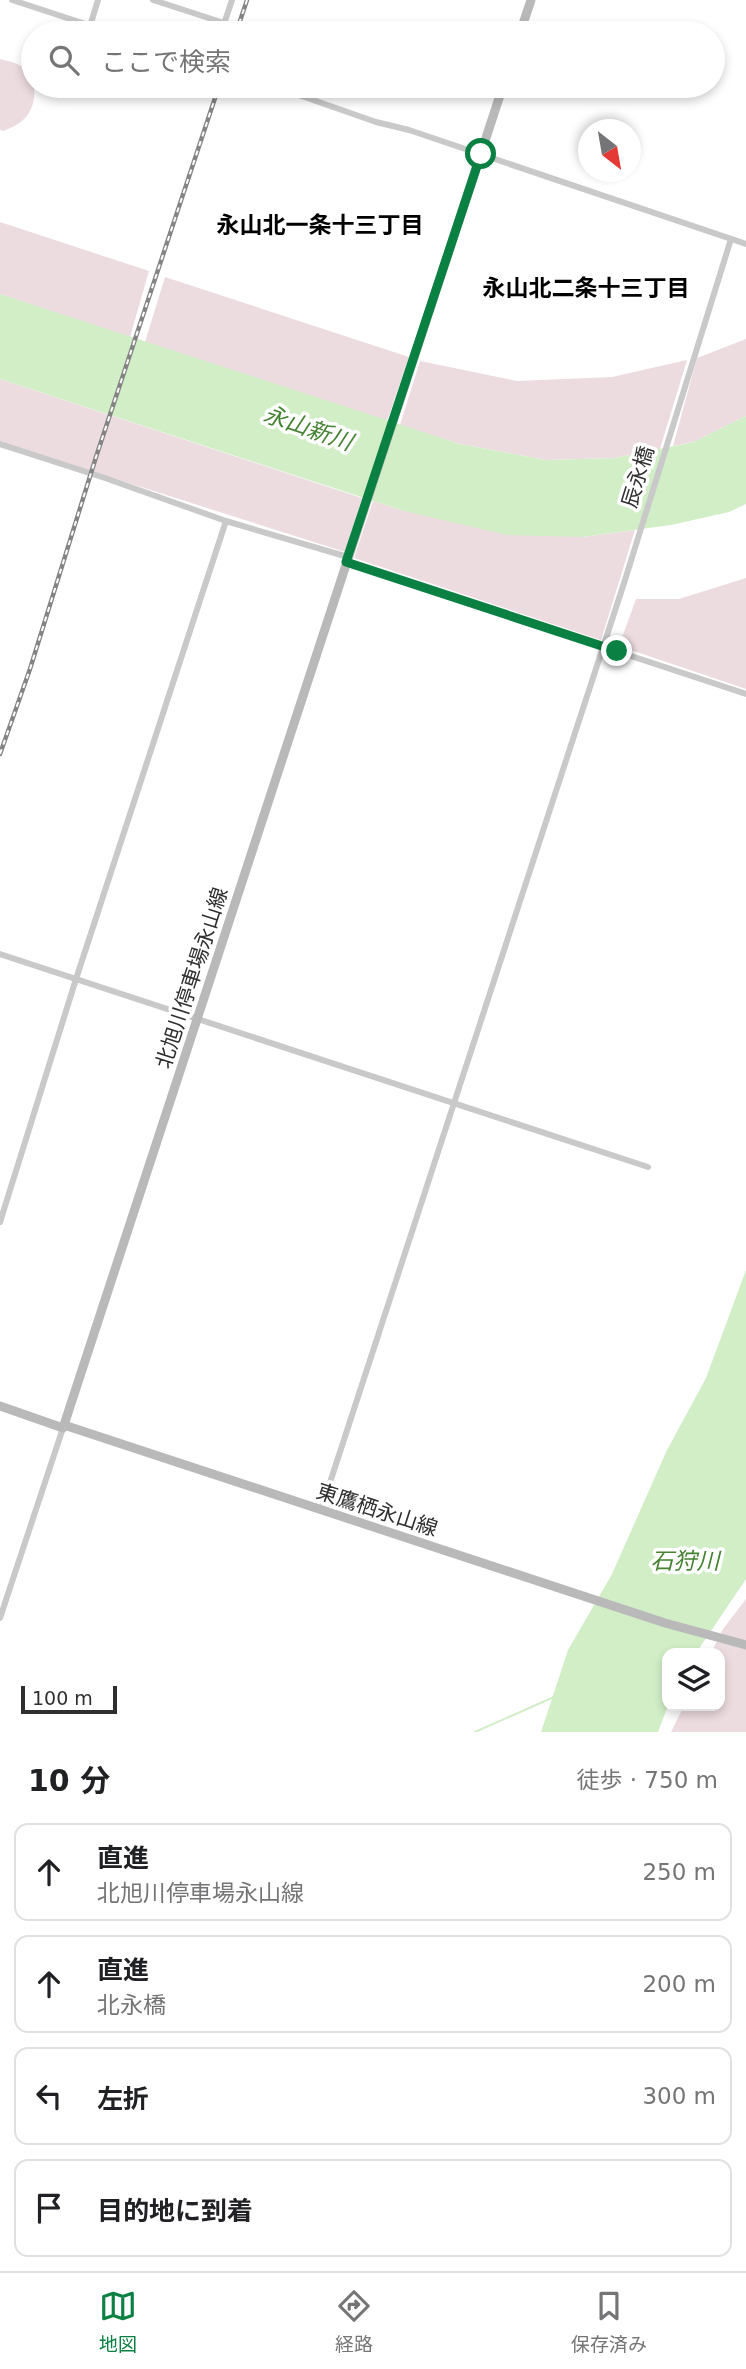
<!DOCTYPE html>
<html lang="ja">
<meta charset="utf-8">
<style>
body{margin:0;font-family:"DejaVu Sans","Noto Sans JP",sans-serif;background:#f2f2f2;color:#202124}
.controls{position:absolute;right:21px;bottom:21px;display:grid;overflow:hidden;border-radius:14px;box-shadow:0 4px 10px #0003}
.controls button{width:63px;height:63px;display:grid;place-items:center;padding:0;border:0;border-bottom:2px solid #e0e0e0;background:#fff;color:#202124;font:35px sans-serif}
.compass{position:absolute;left:578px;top:119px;width:63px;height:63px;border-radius:50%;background:#fff;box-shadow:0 4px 10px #0003;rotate:149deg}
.scale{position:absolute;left:21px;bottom:18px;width:96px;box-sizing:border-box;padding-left:7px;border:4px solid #2f2f2f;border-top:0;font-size:19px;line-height:24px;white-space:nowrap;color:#2f2f2f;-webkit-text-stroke:5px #fff;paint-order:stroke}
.stop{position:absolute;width:21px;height:21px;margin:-16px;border:5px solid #0b8043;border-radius:50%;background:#fff}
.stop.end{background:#0b8043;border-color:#fff;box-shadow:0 2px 7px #0008}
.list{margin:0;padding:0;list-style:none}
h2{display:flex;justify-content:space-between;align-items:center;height:91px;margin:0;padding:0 28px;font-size:30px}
h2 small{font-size:23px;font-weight:400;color:#757577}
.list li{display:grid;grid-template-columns:46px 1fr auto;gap:21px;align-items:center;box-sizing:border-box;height:98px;margin:0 14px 14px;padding:0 14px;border:2px solid #e0e0e0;border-radius:14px}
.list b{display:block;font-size:26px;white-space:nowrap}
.list p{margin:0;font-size:23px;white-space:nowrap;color:#757577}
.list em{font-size:23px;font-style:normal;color:#757577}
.icon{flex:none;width:38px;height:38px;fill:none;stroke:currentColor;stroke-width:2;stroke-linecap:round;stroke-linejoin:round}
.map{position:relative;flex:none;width:746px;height:1732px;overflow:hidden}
.search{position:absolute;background:#fff;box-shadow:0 4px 10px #0003;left:21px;right:21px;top:21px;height:77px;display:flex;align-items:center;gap:18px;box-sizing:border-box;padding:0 24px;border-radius:38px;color:#757577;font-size:26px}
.sheet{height:539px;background:#fff}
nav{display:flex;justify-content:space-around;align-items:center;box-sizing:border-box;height:98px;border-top:2px solid #e0e0e0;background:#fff;font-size:19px;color:#757577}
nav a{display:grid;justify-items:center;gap:4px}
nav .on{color:#0b8043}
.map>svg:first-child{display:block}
.green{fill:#eddcdf}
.water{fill:#d1eec7}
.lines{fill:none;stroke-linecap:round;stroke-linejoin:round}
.stream{stroke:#d1eec7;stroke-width:2}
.minor{stroke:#c9c9c9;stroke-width:6}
.secondary{stroke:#b9b9b9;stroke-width:9}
.rail-casing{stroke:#848484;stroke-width:4.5}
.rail{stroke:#fff;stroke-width:2;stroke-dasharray:5;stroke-linecap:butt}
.route{stroke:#0b8043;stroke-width:9}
.labels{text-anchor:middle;stroke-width:7;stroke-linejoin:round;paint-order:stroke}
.street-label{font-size:21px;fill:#2f2f2f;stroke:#fff}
.neighbourhood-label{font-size:23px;font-weight:bold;fill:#000;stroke:#fff}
.water-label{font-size:23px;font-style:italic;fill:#458332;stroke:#fff}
</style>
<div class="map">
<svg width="746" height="1732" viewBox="0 0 746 1732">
<rect width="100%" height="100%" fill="#fff"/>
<path class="green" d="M 0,59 C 7,61 15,62 21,66 C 39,77 38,107 23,120 C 18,125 10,128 4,131 L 0,130 Z
M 0,222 L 149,271 L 130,337 L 0,294 Z
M 165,277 L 409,357 L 387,421 L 145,342 Z
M 746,339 L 746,416 L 694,442 L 673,446 L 697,358 Z
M 687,360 L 660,449 L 615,458 L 546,460 L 460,444 L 400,425 L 420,361 L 517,381 L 612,377 Z
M 0,379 L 362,498 L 345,552 L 0,442 Z
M 373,501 L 404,511 L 582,537 L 635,530 L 601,640 L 354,558 Z
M 746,578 L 746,689 L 619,646 L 636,599 L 679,599 Z
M 746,1599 L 746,1732 L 671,1732 L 684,1706 L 720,1706 L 720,1653 L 711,1653 L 723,1629 Z"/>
<path class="water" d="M 0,294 L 460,444 L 546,460 L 615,458 L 694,442 L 746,416 L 746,504 L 729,512 L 671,525 L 582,537 L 507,535 L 404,511 L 0,379 Z
M 746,1270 L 746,1579 L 696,1653 L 667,1653 L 668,1706 L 658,1732 L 541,1732 L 568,1650 L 612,1574 L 667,1450 L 706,1378 Z"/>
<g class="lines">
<path class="stream" d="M 475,1732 L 554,1697"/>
<path class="minor" d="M 12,0 L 113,33
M 153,0 L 224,23
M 90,26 L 98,0
M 221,33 L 232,0
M 273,86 L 376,122 L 409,130 L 746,244
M 0,444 L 105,478 L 226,521 L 348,557
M 346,562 L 746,694
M 0,954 L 648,1167
M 0,1222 L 76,979 L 226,521
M 321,1510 L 625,580 L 731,239
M 0,1618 L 63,1428"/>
<path class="secondary" d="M 520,33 L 531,0
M 0,1406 L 63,1428 L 503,86
M 64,1425 L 665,1623 L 746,1645"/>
<defs>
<path id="rail" d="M 236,33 L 247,0
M 0,754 L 30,669 L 96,457 L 219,86"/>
</defs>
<use href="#rail" class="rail-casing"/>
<use href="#rail" class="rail"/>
</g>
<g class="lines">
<path class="route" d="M 481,154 L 346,562 L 617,651"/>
</g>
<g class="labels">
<g class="street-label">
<text transform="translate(638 477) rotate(-73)" y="7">辰永橋</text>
<text transform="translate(192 978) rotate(-72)" y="7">北旭川停車場永山線</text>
<text transform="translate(377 1510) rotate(18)" y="7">東鷹栖永山線</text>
</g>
<g class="neighbourhood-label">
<text x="320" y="233">永山北一条十三丁目</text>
<text x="586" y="296">永山北二条十三丁目</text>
</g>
<g class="water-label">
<text transform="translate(308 428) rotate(19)" y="8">永山新川</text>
<text x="685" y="1569">石狩川</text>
</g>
</g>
</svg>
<div class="controls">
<button><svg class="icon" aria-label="layers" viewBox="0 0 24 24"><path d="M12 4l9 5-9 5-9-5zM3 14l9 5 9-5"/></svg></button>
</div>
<svg class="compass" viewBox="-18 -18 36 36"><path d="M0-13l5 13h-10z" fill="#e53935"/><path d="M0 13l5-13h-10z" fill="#757577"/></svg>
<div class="scale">100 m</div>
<div class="stop" style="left:481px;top:154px"></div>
<div class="stop end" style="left:617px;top:651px"></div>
<div class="search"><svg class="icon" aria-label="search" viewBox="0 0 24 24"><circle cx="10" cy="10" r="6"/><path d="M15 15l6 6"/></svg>ここで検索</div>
</div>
<section class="sheet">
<h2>10 分<small>徒歩 · 750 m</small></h2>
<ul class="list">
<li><svg class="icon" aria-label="ahead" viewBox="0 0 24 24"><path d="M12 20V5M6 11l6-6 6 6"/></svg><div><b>直進</b><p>北旭川停車場永山線</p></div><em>250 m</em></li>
<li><svg class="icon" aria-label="ahead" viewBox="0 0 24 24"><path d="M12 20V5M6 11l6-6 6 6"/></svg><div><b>直進</b><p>北永橋</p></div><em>200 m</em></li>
<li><svg class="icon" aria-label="left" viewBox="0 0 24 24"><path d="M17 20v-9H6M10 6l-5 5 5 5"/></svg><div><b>左折</b></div><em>300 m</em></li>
<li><svg class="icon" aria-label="arrive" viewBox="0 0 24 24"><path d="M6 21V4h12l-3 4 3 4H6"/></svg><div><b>目的地に到着</b></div></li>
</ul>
</section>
<nav>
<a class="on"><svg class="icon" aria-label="map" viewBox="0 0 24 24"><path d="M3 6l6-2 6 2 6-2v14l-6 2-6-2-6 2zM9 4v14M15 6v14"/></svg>地図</a>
<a><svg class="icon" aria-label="directions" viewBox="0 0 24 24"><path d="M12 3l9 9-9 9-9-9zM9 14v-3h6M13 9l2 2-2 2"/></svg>経路</a>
<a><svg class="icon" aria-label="saved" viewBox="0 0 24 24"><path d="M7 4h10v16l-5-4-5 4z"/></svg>保存済み</a>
</nav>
